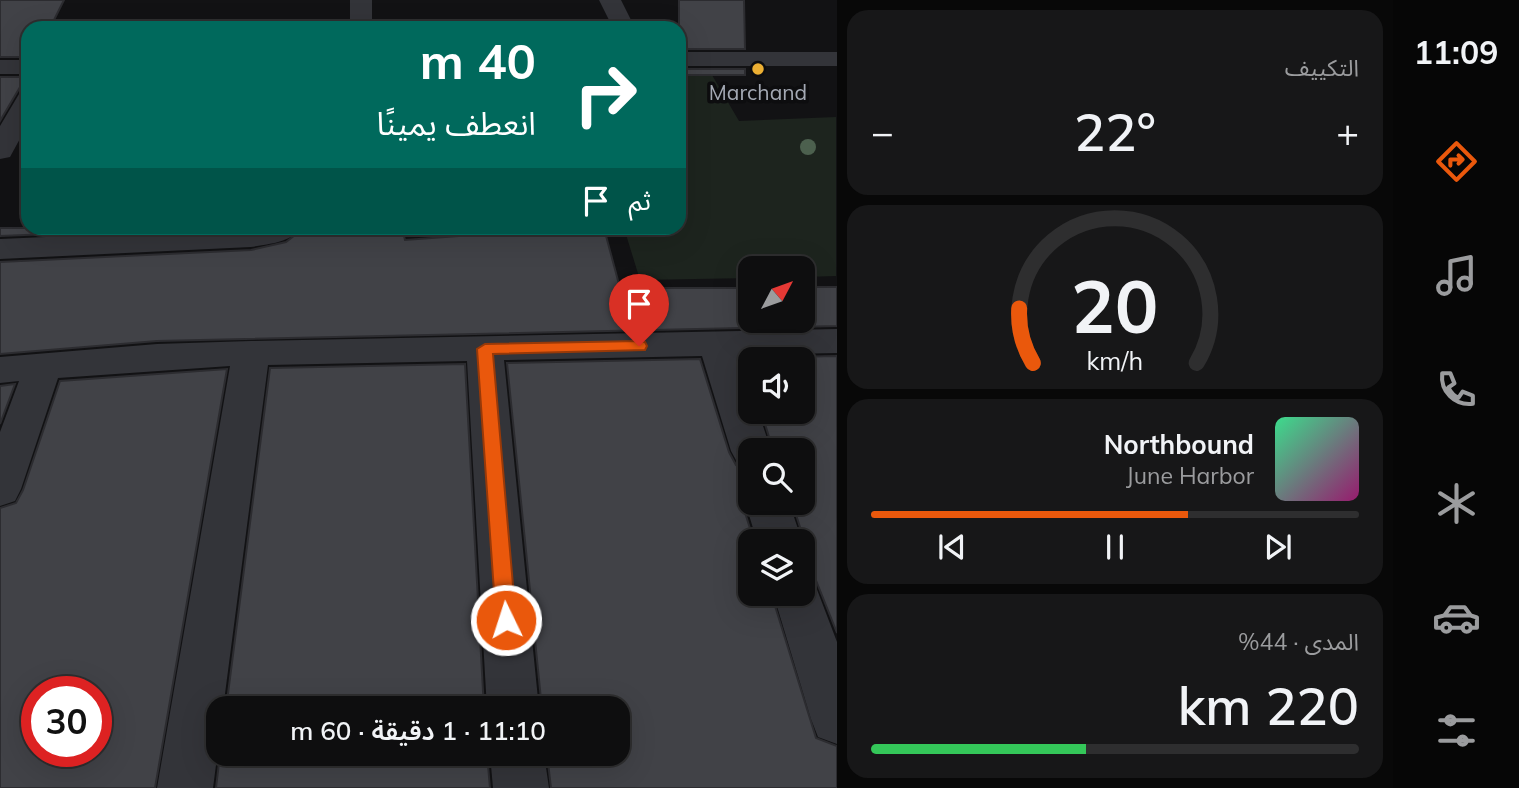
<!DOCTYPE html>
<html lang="ar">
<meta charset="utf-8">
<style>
:root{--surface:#0e0e0f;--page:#171718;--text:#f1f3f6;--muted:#9b9c9e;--line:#2e2e2f;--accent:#ea580c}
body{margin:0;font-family:Mulish,"Noto Sans Arabic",sans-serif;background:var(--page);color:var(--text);direction:rtl;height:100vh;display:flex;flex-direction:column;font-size:26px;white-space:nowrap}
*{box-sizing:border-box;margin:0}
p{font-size:23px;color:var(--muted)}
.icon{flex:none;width:38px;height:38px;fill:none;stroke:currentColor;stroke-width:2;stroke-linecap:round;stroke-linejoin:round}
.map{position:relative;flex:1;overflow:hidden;direction:ltr}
.details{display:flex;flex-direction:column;gap:10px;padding:10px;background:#080808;width:556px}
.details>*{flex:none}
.banner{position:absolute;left:21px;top:21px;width:665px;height:214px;border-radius:21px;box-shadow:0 7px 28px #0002,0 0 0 2px var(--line);direction:rtl;background:#00695c;color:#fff;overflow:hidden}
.needle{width:46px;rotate:49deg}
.buttons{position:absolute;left:738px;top:256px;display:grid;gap:14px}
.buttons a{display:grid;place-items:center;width:77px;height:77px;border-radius:14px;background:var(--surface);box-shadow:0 7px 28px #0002,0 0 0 2px var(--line);font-size:35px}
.speed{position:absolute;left:21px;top:676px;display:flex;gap:14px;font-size:35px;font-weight:700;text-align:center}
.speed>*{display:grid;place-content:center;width:91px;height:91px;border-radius:50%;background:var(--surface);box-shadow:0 7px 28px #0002,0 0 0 2px var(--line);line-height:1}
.speed .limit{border:10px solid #d22;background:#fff;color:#111}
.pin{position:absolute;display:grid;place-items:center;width:60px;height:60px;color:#fff;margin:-72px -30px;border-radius:50% 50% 50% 0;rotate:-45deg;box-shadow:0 0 7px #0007}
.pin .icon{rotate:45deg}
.me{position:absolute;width:77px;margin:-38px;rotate:356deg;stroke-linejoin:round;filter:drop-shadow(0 0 5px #0008)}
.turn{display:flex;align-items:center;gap:24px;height:147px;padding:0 35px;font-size:32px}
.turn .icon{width:91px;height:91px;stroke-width:2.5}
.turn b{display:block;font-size:49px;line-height:60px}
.then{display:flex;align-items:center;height:66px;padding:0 35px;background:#0003;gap:14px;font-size:26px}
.big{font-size:52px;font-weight:600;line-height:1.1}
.details .widget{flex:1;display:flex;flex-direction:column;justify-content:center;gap:10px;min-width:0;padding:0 24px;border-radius:21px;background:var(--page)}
.details .dial{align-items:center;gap:0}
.dial svg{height:182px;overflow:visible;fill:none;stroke:var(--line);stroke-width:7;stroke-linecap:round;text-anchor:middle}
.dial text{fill:var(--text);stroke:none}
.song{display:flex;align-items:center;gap:21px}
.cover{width:84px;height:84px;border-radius:10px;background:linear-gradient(135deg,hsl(150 70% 55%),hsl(320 70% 35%))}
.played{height:7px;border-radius:4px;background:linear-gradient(90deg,var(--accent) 65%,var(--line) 65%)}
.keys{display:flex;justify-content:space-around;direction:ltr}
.heat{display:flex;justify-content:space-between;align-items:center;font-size:38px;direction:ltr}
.charge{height:10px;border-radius:5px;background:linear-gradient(90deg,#34c759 44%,var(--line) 0)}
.trip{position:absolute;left:206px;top:696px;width:424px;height:70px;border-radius:21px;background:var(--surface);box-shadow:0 7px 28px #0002,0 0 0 2px var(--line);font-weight:600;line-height:70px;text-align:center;direction:rtl}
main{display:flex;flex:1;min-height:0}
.dock{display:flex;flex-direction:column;width:126px;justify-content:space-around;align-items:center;background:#060606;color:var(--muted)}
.dock .icon{width:49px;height:49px}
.dock .selected{color:var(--accent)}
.dock b{font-size:32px;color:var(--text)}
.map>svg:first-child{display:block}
.green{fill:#1d241e}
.building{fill:#414247;stroke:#2c2c30;stroke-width:2;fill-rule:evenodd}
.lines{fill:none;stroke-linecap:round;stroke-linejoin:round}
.minor{fill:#333439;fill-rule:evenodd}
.tree{fill:#4c604e}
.route{fill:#ea580c;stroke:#983908;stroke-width:2}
.poi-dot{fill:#ecaf33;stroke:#0d0d0f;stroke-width:2.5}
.labels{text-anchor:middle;stroke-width:7;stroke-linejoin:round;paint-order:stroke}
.far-poi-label{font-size:21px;fill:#a4a9b4;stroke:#0d0d0f}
</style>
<main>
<nav class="dock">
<b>11:09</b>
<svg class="icon selected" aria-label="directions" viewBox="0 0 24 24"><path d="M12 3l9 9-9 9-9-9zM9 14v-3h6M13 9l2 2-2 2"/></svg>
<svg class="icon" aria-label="music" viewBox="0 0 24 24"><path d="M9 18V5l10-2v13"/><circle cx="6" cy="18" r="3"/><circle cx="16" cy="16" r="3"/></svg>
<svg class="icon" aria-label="phone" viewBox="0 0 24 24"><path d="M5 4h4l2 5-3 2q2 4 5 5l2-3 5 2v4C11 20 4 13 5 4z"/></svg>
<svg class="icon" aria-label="climate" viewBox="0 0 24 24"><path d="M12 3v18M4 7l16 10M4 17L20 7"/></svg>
<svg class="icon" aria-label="car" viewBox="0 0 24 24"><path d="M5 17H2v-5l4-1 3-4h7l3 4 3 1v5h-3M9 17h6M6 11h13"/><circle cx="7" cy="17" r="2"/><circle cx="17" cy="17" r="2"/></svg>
<svg class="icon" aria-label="filters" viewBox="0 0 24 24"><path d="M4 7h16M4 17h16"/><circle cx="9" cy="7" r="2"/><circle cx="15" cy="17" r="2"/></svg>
</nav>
<section class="details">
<div class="widget"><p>التكييف</p>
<div class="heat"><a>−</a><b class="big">22°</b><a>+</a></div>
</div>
<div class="widget dial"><svg viewBox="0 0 100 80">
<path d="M14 69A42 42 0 1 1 86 69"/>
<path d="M14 69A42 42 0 0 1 8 45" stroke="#ea580c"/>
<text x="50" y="56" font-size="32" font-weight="700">20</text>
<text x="50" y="72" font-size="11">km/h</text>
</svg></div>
<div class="widget">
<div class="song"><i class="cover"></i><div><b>Northbound</b><p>June Harbor</p></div></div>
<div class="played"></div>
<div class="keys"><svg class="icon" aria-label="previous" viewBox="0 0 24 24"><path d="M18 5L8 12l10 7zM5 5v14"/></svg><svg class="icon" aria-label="pause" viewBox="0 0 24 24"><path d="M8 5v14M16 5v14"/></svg><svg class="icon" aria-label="next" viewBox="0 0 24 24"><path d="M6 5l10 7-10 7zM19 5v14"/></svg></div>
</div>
<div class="widget"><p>المدى · 44%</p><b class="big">220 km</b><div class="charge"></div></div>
</section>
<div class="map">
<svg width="837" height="788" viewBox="0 0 837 788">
<rect width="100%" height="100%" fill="#121214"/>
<polygon class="green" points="712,75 739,121 836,117 836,276 803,277 803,268 751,268 751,278 640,280 624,228 679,228 679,76"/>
<g class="building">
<polygon points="0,0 64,0 50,28 28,28 28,57 0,57"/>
<polygon points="679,0 744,0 745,49 679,49"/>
<rect x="679" y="69" width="66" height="6"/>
<polygon points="0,77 26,77 0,121"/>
<polygon points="0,228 202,228 0,236"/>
<polygon points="304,228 402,228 405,240 500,233 605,232 620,288 751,288 751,320 803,320 803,287 837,287 837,326 157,341 0,354 0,262 251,250 286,242"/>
<polygon points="837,356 837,633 815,578 803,573 804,540 792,502 803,502 803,450 773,450 761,411 803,411 803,359 751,359 751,381 743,358"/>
<polygon points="700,359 729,452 736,465 751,468 751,489 742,503 754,541 751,541 751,593 771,593 816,738 837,746 837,788 551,788 547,754 618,754 618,709 542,709 507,363"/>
<polygon points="465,364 484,709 226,709 270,368"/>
<path d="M227 369 155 788H0V508L16 503 23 490 60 381ZM37 691H96V751H37Z"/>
<polygon points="15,384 0,424 0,386"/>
<polygon points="220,754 487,754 490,788 216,788"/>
</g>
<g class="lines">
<g class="minor">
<rect x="350" y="0" width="22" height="28"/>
<polygon points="599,0 621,0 635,28 613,28"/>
<rect x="679" y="52" width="158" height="14"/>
<rect x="0" y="60" width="28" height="14"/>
<polygon points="28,91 28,124 10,157 0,159 0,126 19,94"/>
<path d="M251 228H301C290 243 268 244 251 247L0 259V239Z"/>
<polygon points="837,329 837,353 739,355 751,390 751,411 758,411 771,450 751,450 751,466 737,462 731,451 702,356 504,360 539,709 487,709 467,361 268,365 223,709 219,709 219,742 213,788 157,788 230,366 58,378 21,489 15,501 0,506 0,432 19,381 0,383 0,357 157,344 251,341"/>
<polygon points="751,492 751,502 789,502 802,541 757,541 745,502"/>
<polygon points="803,575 813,579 837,642 837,744 818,737 811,719 773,593 803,593"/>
<polygon points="490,754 544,754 549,788 493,788"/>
</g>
</g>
<circle class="tree" cx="808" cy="147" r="8"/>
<polygon class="route" points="639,341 645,342 647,346 645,350 493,354 516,620 513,626 506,629 499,626 496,620 477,349 485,344"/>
<circle class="poi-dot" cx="758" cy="69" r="7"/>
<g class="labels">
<g class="far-poi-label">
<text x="758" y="100">Marchand</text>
</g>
</g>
</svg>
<div class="buttons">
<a><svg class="needle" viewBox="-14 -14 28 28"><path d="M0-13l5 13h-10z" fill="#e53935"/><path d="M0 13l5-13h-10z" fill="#9b9c9e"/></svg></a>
<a><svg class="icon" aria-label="sound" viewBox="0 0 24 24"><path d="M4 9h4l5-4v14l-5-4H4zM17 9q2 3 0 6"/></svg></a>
<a><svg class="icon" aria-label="search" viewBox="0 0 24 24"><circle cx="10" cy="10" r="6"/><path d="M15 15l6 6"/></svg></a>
<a><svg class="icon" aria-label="layers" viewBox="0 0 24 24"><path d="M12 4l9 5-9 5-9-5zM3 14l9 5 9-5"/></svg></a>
</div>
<div class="speed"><div class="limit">30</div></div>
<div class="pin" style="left:639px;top:346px;background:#d93025"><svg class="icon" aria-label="arrive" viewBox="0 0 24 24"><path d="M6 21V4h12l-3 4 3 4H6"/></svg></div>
<svg class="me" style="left:506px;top:620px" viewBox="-20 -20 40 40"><circle r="17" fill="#ea580c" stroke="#fff" stroke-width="3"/><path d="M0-11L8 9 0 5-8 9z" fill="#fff"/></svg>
<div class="trip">11:10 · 1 دقيقة · 60 m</div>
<div class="banner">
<div class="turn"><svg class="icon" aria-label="right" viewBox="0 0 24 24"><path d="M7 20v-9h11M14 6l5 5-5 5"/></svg><div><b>40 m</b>انعطف يمينًا</div></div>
<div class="then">ثم<svg class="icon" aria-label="arrive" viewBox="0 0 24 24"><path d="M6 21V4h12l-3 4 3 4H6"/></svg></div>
</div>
</div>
</main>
